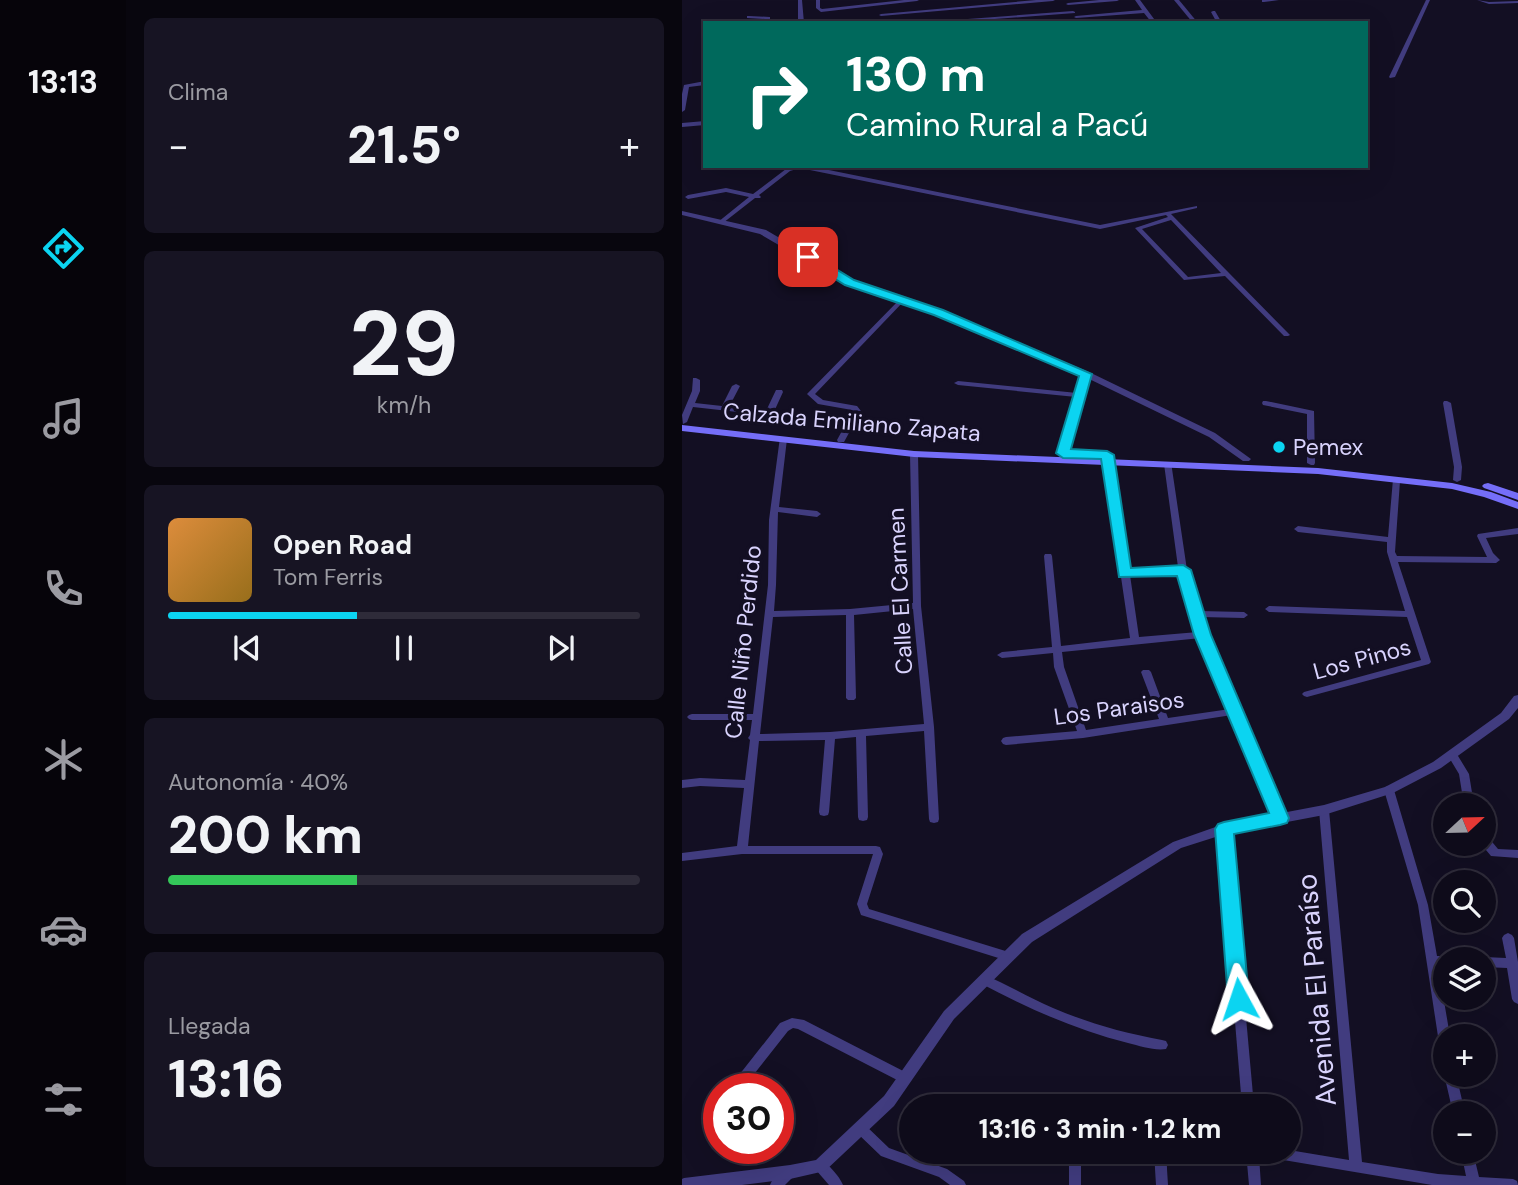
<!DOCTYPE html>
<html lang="es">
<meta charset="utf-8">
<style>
:root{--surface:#0e0b1a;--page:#171423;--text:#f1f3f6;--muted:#9b9ba2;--line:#2e2b39;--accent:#0bd4f1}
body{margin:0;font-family:"DM Sans",sans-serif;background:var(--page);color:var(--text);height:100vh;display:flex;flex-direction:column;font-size:26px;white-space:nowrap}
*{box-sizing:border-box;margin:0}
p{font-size:23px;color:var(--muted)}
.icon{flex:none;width:38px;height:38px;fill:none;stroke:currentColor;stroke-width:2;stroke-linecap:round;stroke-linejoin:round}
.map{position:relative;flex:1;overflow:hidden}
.drawer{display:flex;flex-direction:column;gap:18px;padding:18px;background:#08060e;width:556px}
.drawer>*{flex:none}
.hud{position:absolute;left:21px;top:21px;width:665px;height:147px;border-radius:0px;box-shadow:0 7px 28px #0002,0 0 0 2px var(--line);background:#00695c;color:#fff;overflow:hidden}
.needle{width:46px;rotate:68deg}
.tools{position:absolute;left:751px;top:793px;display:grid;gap:14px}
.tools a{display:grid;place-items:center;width:63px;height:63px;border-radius:50%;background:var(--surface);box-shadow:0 7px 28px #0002,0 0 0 2px var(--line);font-size:35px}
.speed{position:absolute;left:21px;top:1073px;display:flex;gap:14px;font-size:35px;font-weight:700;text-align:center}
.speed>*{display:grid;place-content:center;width:91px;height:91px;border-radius:50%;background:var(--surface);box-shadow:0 7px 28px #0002,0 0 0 2px var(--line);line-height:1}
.speed .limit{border:10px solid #d22;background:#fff;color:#111}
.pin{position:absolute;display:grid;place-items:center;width:60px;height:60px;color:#fff;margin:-30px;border-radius:14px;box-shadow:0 4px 10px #0006}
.me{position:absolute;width:77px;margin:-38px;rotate:355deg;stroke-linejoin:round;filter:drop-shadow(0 0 5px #0008)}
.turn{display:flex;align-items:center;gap:24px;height:147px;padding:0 28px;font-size:32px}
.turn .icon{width:91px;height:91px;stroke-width:2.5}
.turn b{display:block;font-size:49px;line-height:60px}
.big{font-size:52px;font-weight:800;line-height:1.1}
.drawer .widget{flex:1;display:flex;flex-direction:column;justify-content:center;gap:10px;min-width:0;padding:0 24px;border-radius:10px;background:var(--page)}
.drawer .dial{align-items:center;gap:0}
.dial b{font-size:91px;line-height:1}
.song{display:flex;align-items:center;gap:21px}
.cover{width:84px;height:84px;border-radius:10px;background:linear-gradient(135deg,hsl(30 70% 55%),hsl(40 70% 35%))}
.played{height:7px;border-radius:4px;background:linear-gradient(90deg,var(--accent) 40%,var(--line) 40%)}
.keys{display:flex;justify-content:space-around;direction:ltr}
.heat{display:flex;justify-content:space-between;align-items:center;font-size:38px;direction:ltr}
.charge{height:10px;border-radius:5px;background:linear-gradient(90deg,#34c759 40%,var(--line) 0)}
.trip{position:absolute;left:217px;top:1094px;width:402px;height:70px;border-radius:35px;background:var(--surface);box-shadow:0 7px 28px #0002,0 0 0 2px var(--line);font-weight:800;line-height:70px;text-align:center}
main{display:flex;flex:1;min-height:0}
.menu{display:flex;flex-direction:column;width:126px;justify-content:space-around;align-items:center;background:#06040a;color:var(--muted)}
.menu .icon{width:49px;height:49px}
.menu .on{color:var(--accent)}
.menu b{font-size:32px;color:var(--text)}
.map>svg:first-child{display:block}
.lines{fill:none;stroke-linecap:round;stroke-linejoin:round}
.minor{fill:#413c7f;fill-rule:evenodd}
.tertiary{fill:#413c7f;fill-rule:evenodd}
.secondary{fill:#756ef8;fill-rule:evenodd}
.route{fill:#0bd4f1;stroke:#078a9d;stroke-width:2}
.poi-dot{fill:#0bd4f1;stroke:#130f23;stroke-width:2.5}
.labels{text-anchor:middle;stroke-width:7;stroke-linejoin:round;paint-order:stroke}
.street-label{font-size:23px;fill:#d9d3fd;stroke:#130f23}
.poi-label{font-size:23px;fill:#d9d3fd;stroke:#130f23;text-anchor:start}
.near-street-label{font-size:28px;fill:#d9d3fd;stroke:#130f23}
</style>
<main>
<nav class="menu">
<b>13:13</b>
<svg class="icon on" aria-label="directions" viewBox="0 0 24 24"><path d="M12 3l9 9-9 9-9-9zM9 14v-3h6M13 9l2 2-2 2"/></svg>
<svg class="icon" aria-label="music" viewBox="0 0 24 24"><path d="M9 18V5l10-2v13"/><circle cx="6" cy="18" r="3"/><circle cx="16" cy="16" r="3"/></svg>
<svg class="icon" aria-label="phone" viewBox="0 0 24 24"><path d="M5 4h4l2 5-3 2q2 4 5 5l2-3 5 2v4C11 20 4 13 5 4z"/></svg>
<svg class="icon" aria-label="climate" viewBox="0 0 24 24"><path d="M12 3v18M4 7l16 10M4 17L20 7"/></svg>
<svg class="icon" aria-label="car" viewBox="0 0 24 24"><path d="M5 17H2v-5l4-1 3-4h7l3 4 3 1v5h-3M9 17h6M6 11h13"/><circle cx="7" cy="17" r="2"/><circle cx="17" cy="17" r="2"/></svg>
<svg class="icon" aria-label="filters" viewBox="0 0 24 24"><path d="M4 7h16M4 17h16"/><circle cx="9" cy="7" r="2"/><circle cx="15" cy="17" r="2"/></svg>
</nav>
<section class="drawer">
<div class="widget"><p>Clima</p>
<div class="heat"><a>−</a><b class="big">21.5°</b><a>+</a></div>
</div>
<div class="widget dial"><b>29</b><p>km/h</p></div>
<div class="widget">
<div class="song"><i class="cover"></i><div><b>Open Road</b><p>Tom Ferris</p></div></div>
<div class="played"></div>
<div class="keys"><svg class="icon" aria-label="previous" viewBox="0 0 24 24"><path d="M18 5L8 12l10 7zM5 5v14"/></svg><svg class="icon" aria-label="pause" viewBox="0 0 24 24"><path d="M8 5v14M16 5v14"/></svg><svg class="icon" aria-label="next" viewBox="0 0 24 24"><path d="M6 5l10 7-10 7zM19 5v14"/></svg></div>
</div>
<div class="widget"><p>Autonomía · 40%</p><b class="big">200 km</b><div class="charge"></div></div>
<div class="widget"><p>Llegada</p><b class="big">13:16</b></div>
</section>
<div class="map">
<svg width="836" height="1185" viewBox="0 0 836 1185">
<rect width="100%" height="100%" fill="#130f23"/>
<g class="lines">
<g class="minor">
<polygon points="116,0 120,0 122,23 95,23 116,20"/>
<polygon points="134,0 138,0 138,8 140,9 222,0 237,0 235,1 139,12 134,8"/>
<polygon points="354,0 373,0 371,1 199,16 197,15 199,14"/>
<polygon points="417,0 437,0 435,1 386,5 384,4 386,3"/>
<polygon points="453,0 458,0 475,23 470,23 462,13 394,18 392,17 394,16 460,10"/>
<polygon points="492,0 497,0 516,23 511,23"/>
<polygon points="580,0 597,0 582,2 580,2"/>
<polygon points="744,0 748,0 713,77 708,78 707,77"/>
<polygon points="795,0 807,2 836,1 836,3 807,4"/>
<polygon points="391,11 393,12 393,13 259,23 232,23"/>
<polygon points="531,11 533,11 540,23 535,23 529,12"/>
<polygon points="67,16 88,17 88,23 83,23 83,19 65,18 65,16"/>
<polygon points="23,81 23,85 7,87 3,110 0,112 0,94 2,85"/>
<polygon points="23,121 23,125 0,127 0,123"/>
<path d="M112 166H127L418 225 515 206V208L489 214 608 335 606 336H602L543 276 502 280 453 228 486 217 484 215 418 229 118 168 108 171 77 195 79 197 78 198H73L41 223 36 222 67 197 44 192 6 199 3 197 6 195 44 188 71 194 104 169ZM489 220 539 273 506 277 460 229Z"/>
<polygon points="220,298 223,300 222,301 133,394 141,400 175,406 179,411 162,442 156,442 155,440 171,411 170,410 136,404 125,394 218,299"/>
<polygon points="401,372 404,372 408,374 385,453 381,455 377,453 394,397 276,385 272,383 276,381 395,393"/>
<polygon points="11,378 14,378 18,380 18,391 13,403 40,406 50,386 54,384 58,386 47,407 84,411 94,390 100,390 101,392 90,416 11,407 5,422 1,424 0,415 10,391"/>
<polygon points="581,401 584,401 632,411 633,463 632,465 629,465 625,463 625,414 581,405 580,403"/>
<polygon points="762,401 765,401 769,403 780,467 779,480 775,482 771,480 772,467 761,403"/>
<path d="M98 437H101L105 439 97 507 135 511 139 514 135 517 96 512 94 585 92 611 168 609 231 603 228 454 232 452 236 454 239 606 252 727 257 819 256 822 252 823 248 822 247 819 242 731 184 736 186 817 185 820 181 821 177 820 176 817 174 737 153 739 147 812 146 815 142 816 138 815 137 812 143 740 77 741 66 846H194L198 847 201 854 185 904 187 909 330 953 332 956 330 959 326 961 179 915 175 904 191 854H60L0 861V853L55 846 62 788 18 786 0 788V780L18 778 63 780 68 740 66 738 68 735 70 720H10L7 719 5 717 7 715 10 714H71L86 585 87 520ZM231 609 242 724 148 732 78 734 91 617 164 615V698L166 700H172L174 698 172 615Z"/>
<path d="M422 453H428L429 455 447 570 496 567 482 464 486 462H489L505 570 517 611 562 612 566 615 562 618 519 617 557 708 560 711 559 713 603 818 602 821 598 822 594 821 593 818 550 715 401 738 324 745 321 744 319 741 321 738 324 737 395 731 372 667 371 653 320 658 315 655 320 652 370 647 362 556 363 554H369L370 556 379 646 448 638 421 455ZM497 573 509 614 516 632 457 637 448 575ZM519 638 548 709 486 718 469 672 467 670H461L459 672 477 719 404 730 382 667 380 652Z"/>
<polygon points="711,479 714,479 718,481 713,552 715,556 805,557 795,536 796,534 836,528 836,534 804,538 811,553 818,560 814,563 716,562 749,662 747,664 625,697 622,696 620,694 622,692 739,660 725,617 587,612 583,609 587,606 723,611 705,552 705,542 616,532 612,529 616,526 706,537"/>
<polygon points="770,750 773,751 787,774 792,805 782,805 777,774 765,754 767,751"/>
<polygon points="707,786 711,787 712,790 746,905 755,956 763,956 768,959 763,959 763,966 756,966 768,1036 763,1036 763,1048 759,1047 757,1043 736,905 702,790 703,787"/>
<polygon points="642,806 646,807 647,810 680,1162 756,1174 784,1176 779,1152 791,1152 797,1177 831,1179 835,1181 836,1185 750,1185 577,1156 579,1185 567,1185 564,1152 607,1152 607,1150 667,1160 637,810 638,807"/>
<polygon points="542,825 546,826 547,829 572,1106 560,1106 537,829 538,826"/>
<polygon points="802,836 806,837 816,849 836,850 836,858 809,856 799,844 802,844"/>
<polygon points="826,933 830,935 832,938 836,962 836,1004 832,1002 830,999 825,968 802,967 802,959 798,959 802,957 824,958 820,938 822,935"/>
<path d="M302 975C325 984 347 998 371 1008 406 1023 442 1033 480 1040L484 1041 486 1045 484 1049C473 1051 458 1046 446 1043 394 1030 345 1008 298 983L296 980 298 977Z"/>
<polygon points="110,1018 122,1020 227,1074 229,1078 227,1082 223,1083 219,1082 116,1029 111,1028 106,1031 61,1088 48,1088 50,1084 98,1023"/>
<polygon points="763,1072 763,1074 774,1074 783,1113 771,1113 762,1074"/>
<path d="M37 1107C37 1116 39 1126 28 1130L24 1128 22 1124C25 1117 30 1109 37 1107Z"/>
<polygon points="178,1122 182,1124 207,1148 265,1169 282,1181 284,1185 268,1185 257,1177 199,1156 174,1132 172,1128 174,1124"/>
<rect x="387" y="1152" width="12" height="33"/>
<polygon points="472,1152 484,1152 486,1185 474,1185"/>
<path d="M138 1160C147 1164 157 1176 161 1185H147L134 1170 132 1166 134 1162Z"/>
<path d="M108 1166 112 1168 114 1172 112 1176 103 1185H88C91 1177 100 1169 108 1166Z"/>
</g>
<g class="tertiary">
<polygon points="0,211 84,230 171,281 260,311 407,372 533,433 569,459 567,461 561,461 527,437 401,376 254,315 165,285 78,234 0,215"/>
<polygon points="836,695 836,708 827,719 759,768 711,793 642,815 543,834 499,848 350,942 272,1019 212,1106 143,1171 108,1179 60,1185 0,1185 0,1179 2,1178 108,1165 134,1160 202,1096 262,1011 340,934 491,842 542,824 642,805 703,787 751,762 819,713 832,696"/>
</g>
<g class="secondary">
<polygon points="0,425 232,451 636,468 770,483 809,492 836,502 836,509 802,497 770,489 636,474 232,457 0,431"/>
<polygon points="806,483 836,493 836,500 802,488 800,486 802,484"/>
</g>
</g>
<polygon class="route" points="122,255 131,255 172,280 261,310 410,374 389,449 425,451 432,455 449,568 501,565 509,570 529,635 607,818 605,823 598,825 552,834 567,999 564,1005 557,1008 550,1005 546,999 533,829 536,824 542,822 587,813 512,635 495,576 437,577 419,459 381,458 374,453 397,376 252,315 163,285 122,260"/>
<circle class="poi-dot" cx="597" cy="447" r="7"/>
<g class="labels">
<g class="street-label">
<text transform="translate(170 422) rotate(5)" y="8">Calzada Emiliano Zapata</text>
<text transform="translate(218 591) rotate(-93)" y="8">Calle El Carmen</text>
<text transform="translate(61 642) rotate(-84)" y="8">Calle Niño Perdido</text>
<text transform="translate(680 659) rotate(-15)" y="8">Los Pinos</text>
<text transform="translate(437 708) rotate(-8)" y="8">Los Paraisos</text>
</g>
<g class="poi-label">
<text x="611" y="455">Pemex</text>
</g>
<g class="near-street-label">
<text transform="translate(634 990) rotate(-95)" y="10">Avenida El Paraíso</text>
</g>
</g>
</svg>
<div class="tools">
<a><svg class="needle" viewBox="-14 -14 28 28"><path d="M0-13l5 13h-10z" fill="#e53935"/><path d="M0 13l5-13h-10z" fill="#9b9ba2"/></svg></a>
<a><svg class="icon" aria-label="search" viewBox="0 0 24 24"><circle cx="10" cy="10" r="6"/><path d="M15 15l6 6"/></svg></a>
<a><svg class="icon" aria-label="layers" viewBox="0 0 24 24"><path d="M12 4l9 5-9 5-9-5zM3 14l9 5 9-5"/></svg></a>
<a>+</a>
<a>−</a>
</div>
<div class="speed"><div class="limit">30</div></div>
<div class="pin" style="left:126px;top:257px;background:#d93025"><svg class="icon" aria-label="arrive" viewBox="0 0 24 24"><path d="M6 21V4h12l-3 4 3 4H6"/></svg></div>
<svg class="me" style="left:557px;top:999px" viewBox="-20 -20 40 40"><path d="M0-17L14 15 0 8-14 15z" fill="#0bd4f1" stroke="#fff" stroke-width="4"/></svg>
<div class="trip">13:16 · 3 min · 1.2 km</div>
<div class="hud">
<div class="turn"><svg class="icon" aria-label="right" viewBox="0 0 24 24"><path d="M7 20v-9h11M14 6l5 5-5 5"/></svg><div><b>130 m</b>Camino Rural a Pacú</div></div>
</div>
</div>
</main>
